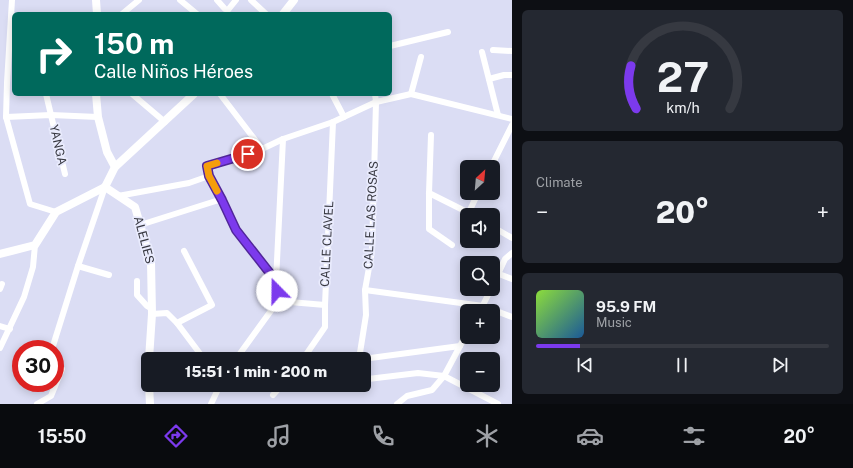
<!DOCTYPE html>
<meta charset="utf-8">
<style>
:root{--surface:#171b24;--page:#242831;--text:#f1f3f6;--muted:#9ea1a6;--line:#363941;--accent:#7c3aed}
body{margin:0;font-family:"Public Sans",sans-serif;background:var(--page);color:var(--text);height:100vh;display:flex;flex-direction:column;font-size:15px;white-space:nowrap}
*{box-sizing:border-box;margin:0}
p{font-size:13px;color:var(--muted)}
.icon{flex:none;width:22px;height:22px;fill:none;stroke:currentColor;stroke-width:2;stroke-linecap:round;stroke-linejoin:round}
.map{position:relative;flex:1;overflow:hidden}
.panel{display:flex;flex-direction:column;gap:10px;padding:10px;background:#0d0f14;width:341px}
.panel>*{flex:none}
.top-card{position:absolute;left:12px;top:12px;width:380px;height:84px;border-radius:6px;box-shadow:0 2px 10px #0003;background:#00695c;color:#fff;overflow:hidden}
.needle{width:26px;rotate:26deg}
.fabs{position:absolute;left:460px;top:160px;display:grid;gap:8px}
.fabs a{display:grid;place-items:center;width:40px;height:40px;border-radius:6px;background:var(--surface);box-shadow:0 2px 10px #0003;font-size:20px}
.speed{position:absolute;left:12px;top:340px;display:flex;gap:8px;font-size:20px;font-weight:700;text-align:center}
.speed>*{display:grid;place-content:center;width:52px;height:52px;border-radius:50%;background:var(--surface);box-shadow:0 2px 10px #0003;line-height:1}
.speed .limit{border:6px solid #d22;background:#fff;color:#111}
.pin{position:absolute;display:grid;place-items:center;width:34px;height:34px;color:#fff;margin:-17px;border:2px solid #fff;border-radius:50%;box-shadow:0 1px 4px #0007}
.me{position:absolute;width:44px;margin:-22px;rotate:338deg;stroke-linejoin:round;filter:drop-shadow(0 0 3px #0008)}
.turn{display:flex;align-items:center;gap:14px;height:84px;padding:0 16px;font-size:18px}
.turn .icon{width:52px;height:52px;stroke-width:2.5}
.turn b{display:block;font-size:28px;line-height:34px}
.big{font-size:30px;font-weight:800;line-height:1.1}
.panel .widget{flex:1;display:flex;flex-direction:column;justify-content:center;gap:6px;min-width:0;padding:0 14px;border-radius:6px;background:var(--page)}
.panel .dial{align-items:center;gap:0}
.dial svg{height:104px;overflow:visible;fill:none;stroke:var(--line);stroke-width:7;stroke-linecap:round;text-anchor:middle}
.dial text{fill:var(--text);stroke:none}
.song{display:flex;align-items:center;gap:12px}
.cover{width:48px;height:48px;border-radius:6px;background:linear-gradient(135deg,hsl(90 70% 55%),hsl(210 70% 35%))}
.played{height:4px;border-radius:2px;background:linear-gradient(90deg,var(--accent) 15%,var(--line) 15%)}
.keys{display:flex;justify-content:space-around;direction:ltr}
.heat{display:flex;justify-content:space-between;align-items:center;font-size:22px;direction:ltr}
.trip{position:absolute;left:141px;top:352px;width:230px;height:40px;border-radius:6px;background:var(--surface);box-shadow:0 2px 10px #0003;font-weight:800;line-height:40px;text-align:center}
.menu{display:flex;height:64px;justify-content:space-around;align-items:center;background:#090b0e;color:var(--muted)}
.menu .icon{width:28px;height:28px}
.menu .current{color:var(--accent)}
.menu b{font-size:18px;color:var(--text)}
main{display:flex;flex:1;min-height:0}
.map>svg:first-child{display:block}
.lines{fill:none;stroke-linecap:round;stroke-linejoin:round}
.minor{stroke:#fff;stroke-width:6}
.tertiary{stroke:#fff;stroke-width:8}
.route-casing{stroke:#51269a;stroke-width:10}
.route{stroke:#7c3aed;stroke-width:7}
.slow{stroke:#f59e0b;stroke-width:7}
.labels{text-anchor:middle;stroke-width:3.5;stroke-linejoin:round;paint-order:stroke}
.street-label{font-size:12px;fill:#383942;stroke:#e9ebfd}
</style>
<main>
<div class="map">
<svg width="512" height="404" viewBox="0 0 512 404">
<rect width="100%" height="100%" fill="#dbddf4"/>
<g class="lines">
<g class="minor">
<polyline points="12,0 7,83 6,117 30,204 56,212"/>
<polyline points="180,0 197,14"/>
<polyline points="217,0 225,9 228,10 236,0"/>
<polyline points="251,0 266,14"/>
<polyline points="122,14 139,0"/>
<polyline points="390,46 448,32"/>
<polyline points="493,50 512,51"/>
<polyline points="482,52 498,115"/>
<polyline points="489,79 504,75 512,75"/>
<polyline points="46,94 65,174"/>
<polyline points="132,94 165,122"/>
<polyline points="220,94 262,149"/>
<polyline points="332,94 344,117"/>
<polyline points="411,94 421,57"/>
<polyline points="6,117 51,115 98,117"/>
<polyline points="431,135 429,193 429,229 452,245"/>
<polyline points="491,167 512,125"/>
<polyline points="429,193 473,215"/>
<polyline points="118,196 189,183 209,176"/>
<polyline points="469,212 478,193"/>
<polyline points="140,225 222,199"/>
<polyline points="493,227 512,238"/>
<polyline points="78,266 109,275"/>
<polyline points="499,274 512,279"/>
<polyline points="137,281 137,295 147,306 152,309"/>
<polyline points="276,281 236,230 222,199 209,176 207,166 262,149 283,139 333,122 376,102 411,94 512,119"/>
<polyline points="493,285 505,259 512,253"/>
<polyline points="0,289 2,284"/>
<polyline points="365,290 483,306 512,317"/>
<polyline points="278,301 325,305"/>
<polyline points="480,311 491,289"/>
<polyline points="152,314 167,313 177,323 204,359"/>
<polyline points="177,323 212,305 184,251"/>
<polyline points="0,326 10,329"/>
<polyline points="0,348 24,297 33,267 35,245"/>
<polyline points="52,349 78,266 105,187"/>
<polyline points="236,359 278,301 276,281 283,139"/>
<polyline points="303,359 325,327 325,305 333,122"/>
<polyline points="359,359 366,315 365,290 372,251 376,102 375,94"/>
<polyline points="363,359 460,346"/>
<polyline points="368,379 418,373 444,376 498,404"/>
<polyline points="273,395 282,385"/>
<polyline points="37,404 51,396 62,369"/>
<polyline points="211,404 220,385"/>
<polyline points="397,404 407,396 432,390 444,376 467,333"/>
</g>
<g class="tertiary">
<polyline points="96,0 97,14"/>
<polyline points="283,14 294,0"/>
<polyline points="96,94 98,117 107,152 115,167"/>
<polyline points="105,187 135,207 151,262 152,314 149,359"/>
<polyline points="105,187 115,167 194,94"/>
<polyline points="0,254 35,245 56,212 105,187"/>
<polyline points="149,385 150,404"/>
</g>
</g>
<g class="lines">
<defs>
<polyline id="route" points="248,154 207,166 209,176 222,200 236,230 276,281 277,291"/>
</defs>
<use href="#route" class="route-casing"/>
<use href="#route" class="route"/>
<polyline class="slow" points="217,163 207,166 209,176 217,191"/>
</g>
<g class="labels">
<g class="street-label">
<text transform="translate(58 145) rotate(77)" y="4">YANGA</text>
<text transform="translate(371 215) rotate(-87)" y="4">CALLE LAS ROSAS</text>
<text transform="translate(144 240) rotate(75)" y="4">ALELIES</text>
<text transform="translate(327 244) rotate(-87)" y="4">CALLE CLAVEL</text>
</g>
</g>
</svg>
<div class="fabs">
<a><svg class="needle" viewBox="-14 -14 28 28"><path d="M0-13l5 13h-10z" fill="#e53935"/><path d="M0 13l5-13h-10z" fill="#9ea1a6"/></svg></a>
<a><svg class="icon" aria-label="sound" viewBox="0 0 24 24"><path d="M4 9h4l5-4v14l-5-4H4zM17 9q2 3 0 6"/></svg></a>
<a><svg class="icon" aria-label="search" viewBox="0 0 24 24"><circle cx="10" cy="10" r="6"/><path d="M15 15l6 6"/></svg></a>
<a>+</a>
<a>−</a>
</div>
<div class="speed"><div class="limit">30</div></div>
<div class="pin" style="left:248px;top:154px;background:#d93025"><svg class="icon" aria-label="arrive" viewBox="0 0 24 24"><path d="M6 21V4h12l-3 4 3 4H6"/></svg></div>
<svg class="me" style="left:277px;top:291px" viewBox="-20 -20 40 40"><circle r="19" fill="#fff"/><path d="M0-13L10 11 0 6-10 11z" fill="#7c3aed"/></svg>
<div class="trip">15:51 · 1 min · 200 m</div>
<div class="top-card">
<div class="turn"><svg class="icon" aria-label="right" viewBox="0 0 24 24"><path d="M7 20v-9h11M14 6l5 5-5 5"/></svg><div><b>150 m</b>Calle Niños Héroes</div></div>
</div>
</div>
<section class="panel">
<div class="widget dial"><svg viewBox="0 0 100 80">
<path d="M14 69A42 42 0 1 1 86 69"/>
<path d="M14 69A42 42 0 0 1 10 36" stroke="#7c3aed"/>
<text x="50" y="56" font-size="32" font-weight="700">27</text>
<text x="50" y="72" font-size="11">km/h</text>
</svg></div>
<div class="widget"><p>Climate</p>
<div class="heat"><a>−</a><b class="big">20°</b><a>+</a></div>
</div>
<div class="widget">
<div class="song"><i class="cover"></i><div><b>95.9 FM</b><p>Music</p></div></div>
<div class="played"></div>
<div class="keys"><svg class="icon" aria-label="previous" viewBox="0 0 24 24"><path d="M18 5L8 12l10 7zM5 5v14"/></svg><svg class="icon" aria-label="pause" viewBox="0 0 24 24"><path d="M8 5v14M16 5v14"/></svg><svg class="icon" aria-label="next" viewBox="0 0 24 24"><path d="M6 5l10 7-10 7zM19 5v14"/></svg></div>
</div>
</section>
</main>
<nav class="menu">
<b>15:50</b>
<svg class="icon current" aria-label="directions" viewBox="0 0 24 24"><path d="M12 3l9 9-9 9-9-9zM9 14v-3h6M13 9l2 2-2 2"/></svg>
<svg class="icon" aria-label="music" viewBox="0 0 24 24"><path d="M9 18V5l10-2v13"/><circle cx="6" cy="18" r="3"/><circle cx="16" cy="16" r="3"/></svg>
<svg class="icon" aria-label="phone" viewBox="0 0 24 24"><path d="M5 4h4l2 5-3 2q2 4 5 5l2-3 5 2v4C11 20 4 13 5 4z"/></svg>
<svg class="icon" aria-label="climate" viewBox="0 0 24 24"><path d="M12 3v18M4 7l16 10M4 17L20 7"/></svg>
<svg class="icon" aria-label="car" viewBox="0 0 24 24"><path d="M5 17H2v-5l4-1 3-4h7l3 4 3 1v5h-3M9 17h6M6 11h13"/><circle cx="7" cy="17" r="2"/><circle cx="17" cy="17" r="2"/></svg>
<svg class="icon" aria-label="filters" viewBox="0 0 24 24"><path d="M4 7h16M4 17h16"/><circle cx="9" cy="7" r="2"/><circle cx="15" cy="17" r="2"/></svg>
<b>20°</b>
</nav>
